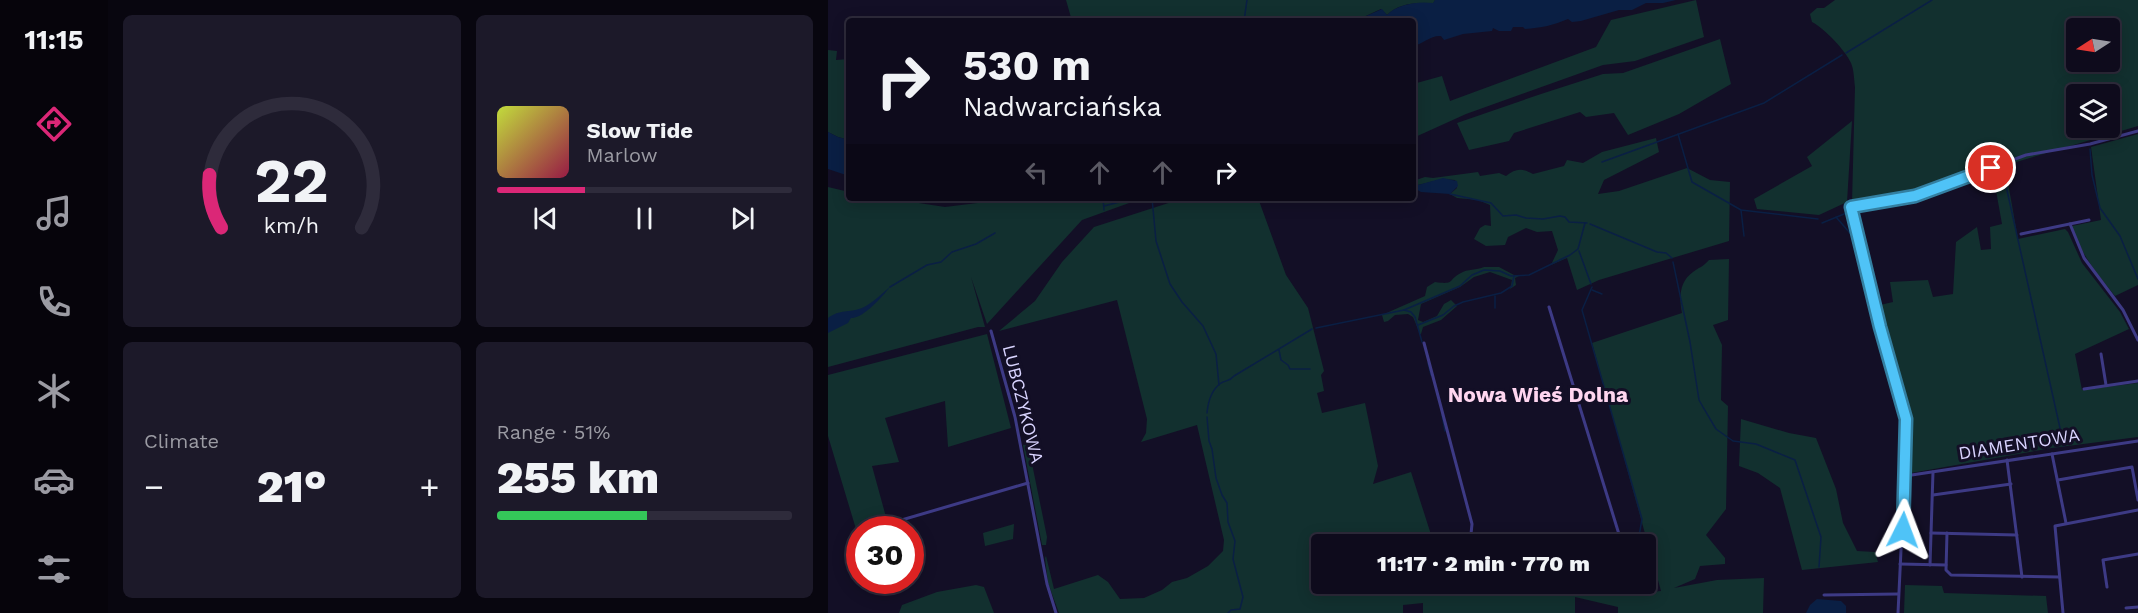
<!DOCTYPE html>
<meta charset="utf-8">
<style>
:root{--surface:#0e0b1c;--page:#1c1929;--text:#f1f3f6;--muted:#9b9ba3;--line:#2e2b3b;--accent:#db2777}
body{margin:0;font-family:"Work Sans",sans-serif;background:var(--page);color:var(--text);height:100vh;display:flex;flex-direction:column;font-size:22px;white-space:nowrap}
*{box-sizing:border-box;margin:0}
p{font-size:20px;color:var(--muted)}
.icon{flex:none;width:33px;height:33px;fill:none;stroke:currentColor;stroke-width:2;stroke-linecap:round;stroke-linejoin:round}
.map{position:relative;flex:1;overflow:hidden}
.side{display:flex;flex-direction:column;gap:15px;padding:15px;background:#08060f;width:720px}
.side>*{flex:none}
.guide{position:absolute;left:18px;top:18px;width:570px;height:183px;border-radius:6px;box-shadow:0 3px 15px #0003,0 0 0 2px var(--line);background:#0e0b1c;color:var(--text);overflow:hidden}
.needle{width:39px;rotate:258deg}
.controls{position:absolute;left:1238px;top:18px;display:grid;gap:12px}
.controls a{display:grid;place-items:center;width:54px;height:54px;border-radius:6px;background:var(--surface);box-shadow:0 3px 15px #0003,0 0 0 2px var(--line);font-size:30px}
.speed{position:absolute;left:18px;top:516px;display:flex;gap:12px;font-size:30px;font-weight:700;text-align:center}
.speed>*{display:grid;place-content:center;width:78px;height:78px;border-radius:50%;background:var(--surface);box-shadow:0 3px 15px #0003,0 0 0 2px var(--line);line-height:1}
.speed .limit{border:9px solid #d22;background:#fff;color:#111}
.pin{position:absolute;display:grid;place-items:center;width:51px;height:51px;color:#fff;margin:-26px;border:3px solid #fff;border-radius:50%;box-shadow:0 2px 6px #0007}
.me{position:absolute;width:66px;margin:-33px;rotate:3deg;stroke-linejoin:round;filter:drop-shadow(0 0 4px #0008)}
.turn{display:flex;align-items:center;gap:21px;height:126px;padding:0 18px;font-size:27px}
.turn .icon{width:78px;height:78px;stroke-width:2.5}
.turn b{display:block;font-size:42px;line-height:51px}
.lanes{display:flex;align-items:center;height:57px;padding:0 18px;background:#0003;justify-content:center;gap:30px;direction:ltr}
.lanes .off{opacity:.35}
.big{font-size:45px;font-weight:800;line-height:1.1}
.side .tile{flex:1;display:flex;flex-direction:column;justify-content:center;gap:9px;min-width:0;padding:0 21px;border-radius:9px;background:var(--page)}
.side .dial{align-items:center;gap:0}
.dial svg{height:156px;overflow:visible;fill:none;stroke:var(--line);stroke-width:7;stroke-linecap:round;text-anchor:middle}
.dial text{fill:var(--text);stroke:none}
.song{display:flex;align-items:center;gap:18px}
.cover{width:72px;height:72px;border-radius:9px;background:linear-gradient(135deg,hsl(70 70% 55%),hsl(340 70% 35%))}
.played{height:6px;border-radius:3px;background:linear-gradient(90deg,var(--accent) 30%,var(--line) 30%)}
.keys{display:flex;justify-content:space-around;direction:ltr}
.heat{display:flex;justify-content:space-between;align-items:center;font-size:33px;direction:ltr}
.charge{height:9px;border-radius:4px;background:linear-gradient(90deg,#34c759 51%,var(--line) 0)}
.side .tiles{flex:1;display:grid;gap:15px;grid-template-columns:repeat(2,1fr)}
.trip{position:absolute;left:483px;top:534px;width:345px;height:60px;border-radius:6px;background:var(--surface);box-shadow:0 3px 15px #0003,0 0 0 2px var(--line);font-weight:800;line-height:60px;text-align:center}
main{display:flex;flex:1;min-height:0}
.dock{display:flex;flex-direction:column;width:108px;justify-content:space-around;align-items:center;background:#06040b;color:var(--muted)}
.dock .icon{width:42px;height:42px}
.dock .on{color:var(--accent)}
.dock b{font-size:27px;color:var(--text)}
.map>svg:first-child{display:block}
.green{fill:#12302f;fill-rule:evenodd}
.water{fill:#0a1f44}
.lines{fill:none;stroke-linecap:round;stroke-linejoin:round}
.stream{stroke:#0a1f44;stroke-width:1.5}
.street{stroke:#3d3a85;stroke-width:3}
.route-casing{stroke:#337fa1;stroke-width:15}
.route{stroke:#4fc3f7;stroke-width:10}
.labels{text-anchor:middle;stroke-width:6;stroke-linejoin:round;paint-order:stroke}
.street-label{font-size:18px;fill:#d9d4ff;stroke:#130f26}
.quarter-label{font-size:21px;font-weight:bold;fill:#ffd6f0;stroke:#130f26}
</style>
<main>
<nav class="dock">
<b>11:15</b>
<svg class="icon on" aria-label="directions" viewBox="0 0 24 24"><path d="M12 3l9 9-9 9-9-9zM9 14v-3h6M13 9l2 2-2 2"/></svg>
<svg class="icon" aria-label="music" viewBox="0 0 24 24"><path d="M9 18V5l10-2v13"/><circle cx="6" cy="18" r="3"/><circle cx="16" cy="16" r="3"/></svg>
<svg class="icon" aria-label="phone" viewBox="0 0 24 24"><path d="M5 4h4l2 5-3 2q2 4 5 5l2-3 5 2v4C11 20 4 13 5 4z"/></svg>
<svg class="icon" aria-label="climate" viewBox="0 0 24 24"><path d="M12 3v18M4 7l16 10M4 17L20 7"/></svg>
<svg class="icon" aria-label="car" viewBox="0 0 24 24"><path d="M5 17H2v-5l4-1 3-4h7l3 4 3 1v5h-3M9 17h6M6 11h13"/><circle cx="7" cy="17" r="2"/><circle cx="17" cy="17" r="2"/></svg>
<svg class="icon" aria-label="filters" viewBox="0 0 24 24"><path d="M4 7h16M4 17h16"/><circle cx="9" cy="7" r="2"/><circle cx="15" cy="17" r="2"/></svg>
</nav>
<section class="side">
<div class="tiles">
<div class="tile dial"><svg viewBox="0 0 100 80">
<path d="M14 69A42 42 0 1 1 86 69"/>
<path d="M14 69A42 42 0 0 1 8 42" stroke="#db2777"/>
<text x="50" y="56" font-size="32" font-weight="700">22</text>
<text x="50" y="72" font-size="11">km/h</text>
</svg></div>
<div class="tile">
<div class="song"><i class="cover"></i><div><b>Slow Tide</b><p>Marlow</p></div></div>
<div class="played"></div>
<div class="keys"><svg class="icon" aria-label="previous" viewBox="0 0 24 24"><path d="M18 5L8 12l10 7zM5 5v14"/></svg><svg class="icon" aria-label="pause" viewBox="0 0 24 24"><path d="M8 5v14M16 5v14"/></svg><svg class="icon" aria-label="next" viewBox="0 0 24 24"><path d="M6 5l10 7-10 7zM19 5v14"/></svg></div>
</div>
<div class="tile"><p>Climate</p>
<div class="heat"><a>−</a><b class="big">21°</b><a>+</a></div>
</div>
<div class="tile"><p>Range · 51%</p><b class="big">255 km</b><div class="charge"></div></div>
</div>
</section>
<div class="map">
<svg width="1310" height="613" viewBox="0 0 1310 613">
<rect width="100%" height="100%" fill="#130f26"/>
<g class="green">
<path d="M238 0H607L605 4C590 1 569 4 559 15L553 9 527 21H244Z"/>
<polygon points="868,0 876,37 807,61 775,65 638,114 585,138 585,84 614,76 622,101 768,47 783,20"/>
<path d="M1007 0H1310V126L1100 188 1026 204 1024 203 1027 87C1026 79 1026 70 1023 63 1018 51 996 28 984 22L982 14 989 8H996ZM1248 28H1281V62H1248ZM1248 94H1281V128H1248Z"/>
<polygon points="892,39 903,84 851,114 800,135 786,113 758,117 752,112 686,133 681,141 641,150 629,123 713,94 775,74 795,73"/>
<polygon points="0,50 9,51 8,60 21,59 21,140 10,137 0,132"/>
<polygon points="1024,121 1019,202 991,215 929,209 926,199 984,166 979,157"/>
<path d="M1310 134V285L1287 296C1268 272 1253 255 1244 226L1273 220 1263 147Z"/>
<path d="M828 138 831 152 776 180 770 194 791 191 859 168 882 180 902 182 901 241 771 280 749 290 739 258 723 265 730 250 724 231 709 232 698 228 680 237 677 245 658 246 646 239 652 228 657 225 663 226 662 205 650 200 629 198 622 194 629 188 627 180 615 179 590 185 588 189 585 187V181L597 177 605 178 650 172 652 176 671 173 678 176C688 168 694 168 705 174L736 166 739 160 755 163 774 152Z"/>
<polygon points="1180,183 1190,239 1237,229 1240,232 1254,263 1292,312 1301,329 1247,354 1254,390 1310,383 1310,437 1224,448 1083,473 1083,429 1071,370 1052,305 1065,302 1062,282 1100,280 1105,297 1125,294 1128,242 1149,227 1153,250 1163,249 1162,227 1174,224 1167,185"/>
<polygon points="0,187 21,192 21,198 58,198 117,207 191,198 315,198 254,220 159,324 143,277 157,327 150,327 0,367"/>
<path d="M356 198H430L458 275 480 308 496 371 493 375 496 391 489 393 494 413 537 403 550 466 545 484 583 472 606 544H494V584H762L796 595 833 591 764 343 854 313C851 298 851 282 865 272 871 267 874 268 881 260L901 259 900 320 885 325 894 345 893 400 900 406 898 509 878 535 897 558V564L872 566 867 579 846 588 889 580 936 578 935 613H790V607L747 597V613H595V603L575 605V613H231L220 583 217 558 218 556 226 589 270 575 280 582 292 599 316 598 334 590 344 582 359 578 380 566 395 551 396 540 369 425 313 442 318 433 319 419 289 300 171 331 207 301 234 262 266 227Z"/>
<path d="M656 267H671L686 275H693L687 278 688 285 682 289 684 280 662 272 646 277 632 287 593 304 590 320 595 322 609 316 616 304 623 300 629 306 613 320 595 327 593 334H592L585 317 580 314 567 315 560 321 556 322 554 315 597 296 599 287 607 282C628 285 619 280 633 273 639 269 649 270 656 267Z"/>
<polygon points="159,334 183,428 120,447 117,401 57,418 71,462 44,466 58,517 28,529 0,436 0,375"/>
<polygon points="913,419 961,433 988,438 1008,489 1015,523 1029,551 1047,552 1050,562 974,570 952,488 930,473 911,466"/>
<polygon points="200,444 219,537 218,545 214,545 195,445"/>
<polygon points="186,524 185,539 157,546 155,533"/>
<polygon points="148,585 156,587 166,613 71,613 74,605 109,592"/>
<polygon points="1077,585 1114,586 1116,593 1218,596 1220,613 1076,613"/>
</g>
<g class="water">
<path d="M607 0H848L835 3H818L804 10H791L753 21 744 22 740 19C726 25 713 28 697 29L695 27H685L683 31H671L665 28 664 31 635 34 616 40 613 36C603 35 595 44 585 46V21H527L554 9 559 15C569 4 590 1 605 3Z"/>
<polygon points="0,132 10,137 21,140 21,176 0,169"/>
<polygon points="615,178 629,181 630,186 622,194 593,192 588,189 590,185"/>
<path d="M62 287C55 296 35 319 23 318L20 323 0 333V318C12 309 21 313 34 308 45 303 53 294 62 287Z"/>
<polygon points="989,599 1013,601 1018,606 1018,613 978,613 982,605"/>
</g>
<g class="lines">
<g class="stream">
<polyline points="416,21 419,0"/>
<polyline points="1018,53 1104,0"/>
<polyline points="850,134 864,182 913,210 990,219"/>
<polyline points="1262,149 1264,175 1272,208 1292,236 1310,279"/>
<polyline points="774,162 936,103 1014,55"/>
<polyline points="1174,168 1236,446"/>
<polyline points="622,194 663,203 675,216 688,215 698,218 715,219 732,216 737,217 741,222 759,223"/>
<polyline points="275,198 276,210"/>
<polyline points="324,198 328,241 342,284 354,302 375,326 388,354 391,385"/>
<polyline points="1091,198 1181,166"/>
<polyline points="276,206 307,198"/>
<polyline points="913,210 916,236"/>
<polyline points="1008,217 1028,240 1033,259"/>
<polyline points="994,223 1021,212"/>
<polyline points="762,224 829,252 838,253 844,258"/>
<polyline points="751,251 763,284"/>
<polyline points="845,262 862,342 871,400 875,407 888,429 905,441 928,444 967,460 993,537 991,567"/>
<polyline points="62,287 99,265 113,262 124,252 148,244 167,233"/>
<polyline points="764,287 754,310 814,519 810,542 804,544"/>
<polyline points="764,290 774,294"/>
<polyline points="667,308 667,296"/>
<polyline points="576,310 583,312 587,317 594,342"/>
<polyline points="590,325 615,315 626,306 635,302 673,293 684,286 686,276"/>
<polyline points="488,328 576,310 632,286 644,275 656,270 672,271 683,276 701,275 742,255 750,249 757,223"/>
<polyline points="451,350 453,360 460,365 462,369 482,369"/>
<polyline points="600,363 603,375"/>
<path d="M379 413C380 402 383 390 393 383 399 380 402 381 406 376L484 329"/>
<polyline points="614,415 617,431"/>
<polyline points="379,417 381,441 384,449 388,478 394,495 399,503 400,522 407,541 405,559 415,597 412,609 403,610 400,613"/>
</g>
<g class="street">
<polyline points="1242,224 1256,258 1295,310 1310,340"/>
<polyline points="1193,234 1261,220"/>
<polyline points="721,307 794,544"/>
<polyline points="163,331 187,417 219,584 228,613"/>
<polyline points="596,343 644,524 642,544"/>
<polyline points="1273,354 1278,385"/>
<polyline points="1256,389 1310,381"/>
<polyline points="1224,454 1238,523"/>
<polyline points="1179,460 1194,577"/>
<polyline points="1077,476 1310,441"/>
<polyline points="1230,480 1304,467 1310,500"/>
<polyline points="1105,495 1183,484"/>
<polyline points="53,526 200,483"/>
<polyline points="1103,533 1189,535"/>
<polyline points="1119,533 1118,570 1123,575 1231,577"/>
<polyline points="1072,564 1118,565"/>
<polyline points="1102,565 1105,472"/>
<polyline points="771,584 800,592 800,584"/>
<polyline points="1279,587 1275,560 1310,554"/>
<polyline points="996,595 1070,594"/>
<polyline points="1298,608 1310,607"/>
<polyline points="1070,613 1079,424 1051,327 1023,207 1087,196 1198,155 1262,144 1310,131"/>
<polyline points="1235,613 1227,526 1310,510"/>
</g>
</g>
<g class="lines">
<defs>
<polyline id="route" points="1075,530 1078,419 1052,327 1023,207 1087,196 1163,168"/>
</defs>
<use href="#route" class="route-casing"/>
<use href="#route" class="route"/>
</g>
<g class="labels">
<g class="street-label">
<text transform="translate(195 404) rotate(76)" y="6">LUBCZYKOWA</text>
<text transform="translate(1191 444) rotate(-9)" y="6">DIAMENTOWA</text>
</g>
<g class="quarter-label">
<text x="710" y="402">Nowa Wieś Dolna</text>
</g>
</g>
</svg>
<div class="controls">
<a><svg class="needle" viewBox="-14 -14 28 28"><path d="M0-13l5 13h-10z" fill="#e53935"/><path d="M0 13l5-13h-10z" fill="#9b9ba3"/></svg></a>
<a><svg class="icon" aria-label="layers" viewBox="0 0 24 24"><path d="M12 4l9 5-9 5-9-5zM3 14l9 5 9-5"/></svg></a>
</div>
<div class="speed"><div class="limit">30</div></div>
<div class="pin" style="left:1163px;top:168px;background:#d93025"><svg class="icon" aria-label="arrive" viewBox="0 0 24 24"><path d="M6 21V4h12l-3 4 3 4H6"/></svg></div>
<svg class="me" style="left:1075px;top:530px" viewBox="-20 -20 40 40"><path d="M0-17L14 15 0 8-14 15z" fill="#4fc3f7" stroke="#fff" stroke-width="4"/></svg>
<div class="trip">11:17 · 2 min · 770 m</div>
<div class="guide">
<div class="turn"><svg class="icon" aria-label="right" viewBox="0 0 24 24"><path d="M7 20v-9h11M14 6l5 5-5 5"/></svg><div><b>530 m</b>Nadwarciańska</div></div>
<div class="lanes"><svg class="icon off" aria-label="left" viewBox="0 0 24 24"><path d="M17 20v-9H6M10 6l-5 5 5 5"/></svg><svg class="icon off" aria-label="ahead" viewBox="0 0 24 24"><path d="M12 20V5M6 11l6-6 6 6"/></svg><svg class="icon off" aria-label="ahead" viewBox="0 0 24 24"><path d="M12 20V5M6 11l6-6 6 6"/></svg><svg class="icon" aria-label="right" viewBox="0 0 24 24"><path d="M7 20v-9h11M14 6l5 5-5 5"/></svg></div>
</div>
</div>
</main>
